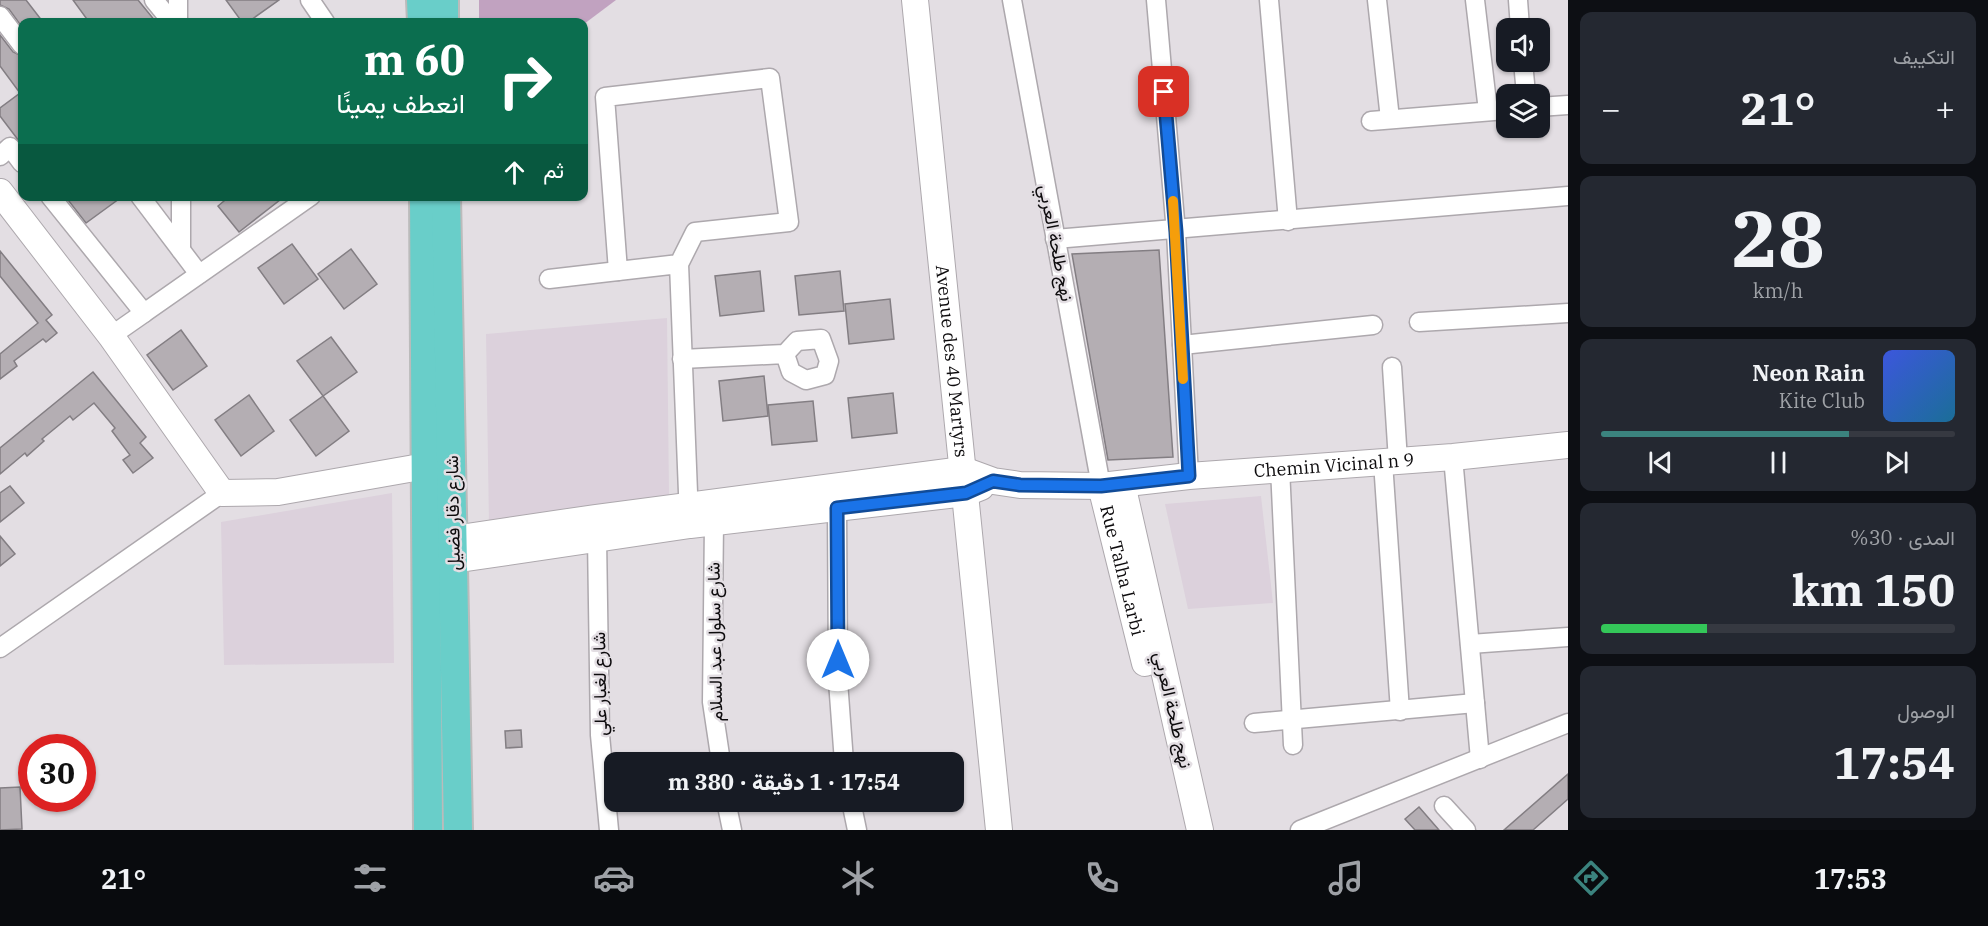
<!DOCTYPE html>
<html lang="ar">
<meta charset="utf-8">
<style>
:root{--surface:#171b24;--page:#242831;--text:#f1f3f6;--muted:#9ea1a6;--line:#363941;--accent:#3b837e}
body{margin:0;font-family:"IBM Plex Serif",Vazirmatn,serif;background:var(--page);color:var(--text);direction:rtl;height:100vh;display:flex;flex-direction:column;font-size:22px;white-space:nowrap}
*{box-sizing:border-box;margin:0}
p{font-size:20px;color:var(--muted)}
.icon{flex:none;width:33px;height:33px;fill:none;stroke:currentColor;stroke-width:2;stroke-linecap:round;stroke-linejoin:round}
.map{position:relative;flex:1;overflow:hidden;direction:ltr}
.drawer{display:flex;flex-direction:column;gap:12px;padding:12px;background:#0d0f14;width:420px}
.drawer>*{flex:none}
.banner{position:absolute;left:18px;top:18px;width:570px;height:183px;border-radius:12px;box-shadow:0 2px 4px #0004;direction:rtl;background:#0b6e4f;color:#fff;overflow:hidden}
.buttons{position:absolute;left:1496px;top:18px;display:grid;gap:12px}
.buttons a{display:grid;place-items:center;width:54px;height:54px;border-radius:12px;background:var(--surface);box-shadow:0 2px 4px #0004;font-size:30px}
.speed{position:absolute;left:18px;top:734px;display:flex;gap:12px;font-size:30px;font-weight:700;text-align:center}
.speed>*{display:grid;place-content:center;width:78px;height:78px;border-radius:50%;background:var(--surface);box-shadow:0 2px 4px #0004;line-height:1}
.speed .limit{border:9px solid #d22;background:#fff;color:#111}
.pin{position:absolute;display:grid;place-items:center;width:51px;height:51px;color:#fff;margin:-26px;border-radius:12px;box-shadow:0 3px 9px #0006}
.me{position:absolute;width:66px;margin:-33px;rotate:0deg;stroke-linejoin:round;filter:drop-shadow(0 0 4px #0008)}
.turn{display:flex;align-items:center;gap:21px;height:126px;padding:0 24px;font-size:27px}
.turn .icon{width:78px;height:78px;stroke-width:2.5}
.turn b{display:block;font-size:42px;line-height:51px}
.then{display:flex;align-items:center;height:57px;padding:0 24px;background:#0003;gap:12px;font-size:22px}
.big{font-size:45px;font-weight:800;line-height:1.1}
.drawer .widget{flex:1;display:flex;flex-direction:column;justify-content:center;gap:9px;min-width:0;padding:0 21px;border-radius:12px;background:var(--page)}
.drawer .dial{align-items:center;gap:0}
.dial b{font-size:78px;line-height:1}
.song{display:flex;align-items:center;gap:18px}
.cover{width:72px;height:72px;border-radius:9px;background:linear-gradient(135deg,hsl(230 70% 55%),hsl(200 70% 35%))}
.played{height:6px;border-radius:3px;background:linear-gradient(90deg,var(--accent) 70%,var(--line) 70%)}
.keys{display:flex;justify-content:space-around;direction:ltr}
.heat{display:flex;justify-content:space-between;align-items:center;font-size:33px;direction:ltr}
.charge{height:9px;border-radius:4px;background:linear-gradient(90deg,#34c759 30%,var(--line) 0)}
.trip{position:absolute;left:604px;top:752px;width:360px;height:60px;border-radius:12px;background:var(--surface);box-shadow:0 2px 4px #0004;font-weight:800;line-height:60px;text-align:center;direction:rtl}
.dock{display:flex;height:96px;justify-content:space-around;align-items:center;background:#090b0e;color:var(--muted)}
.dock .icon{width:42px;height:42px}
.dock .current{color:var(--accent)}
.dock b{font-size:27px;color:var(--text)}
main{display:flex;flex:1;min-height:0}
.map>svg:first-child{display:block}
.built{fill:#dcd1dc}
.green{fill:#c1a2c0}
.building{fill:#b4aeb3;stroke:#837e83;stroke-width:1.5}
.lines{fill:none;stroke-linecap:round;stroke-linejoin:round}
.street-casing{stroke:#ada8ad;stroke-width:21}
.secondary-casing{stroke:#ada8ad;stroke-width:28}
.primary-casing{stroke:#bbb;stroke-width:32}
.street{stroke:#fff;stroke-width:18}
.secondary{stroke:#fff;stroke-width:26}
.primary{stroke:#69cec9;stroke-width:28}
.route-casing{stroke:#114b97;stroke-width:15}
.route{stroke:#1a73e8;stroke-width:10}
.slow{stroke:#f59e0b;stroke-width:10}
.labels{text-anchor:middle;stroke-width:5;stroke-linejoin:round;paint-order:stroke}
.street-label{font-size:18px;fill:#0d0b0d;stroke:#e3dee3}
</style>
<main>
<section class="drawer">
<div class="widget"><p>التكييف</p>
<div class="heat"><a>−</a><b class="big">21°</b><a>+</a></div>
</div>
<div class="widget dial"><b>28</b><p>km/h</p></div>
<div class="widget">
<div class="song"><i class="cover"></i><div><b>Neon Rain</b><p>Kite Club</p></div></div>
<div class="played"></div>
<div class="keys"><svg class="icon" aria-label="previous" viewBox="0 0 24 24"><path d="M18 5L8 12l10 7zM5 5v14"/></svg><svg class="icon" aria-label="pause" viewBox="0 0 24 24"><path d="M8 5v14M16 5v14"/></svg><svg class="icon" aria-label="next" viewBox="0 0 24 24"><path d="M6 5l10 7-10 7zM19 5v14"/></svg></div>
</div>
<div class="widget"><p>المدى · 30%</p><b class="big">150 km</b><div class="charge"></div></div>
<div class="widget"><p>الوصول</p><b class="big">17:54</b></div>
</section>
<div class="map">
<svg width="1568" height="830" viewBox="0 0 1568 830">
<rect width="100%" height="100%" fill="#e3dee3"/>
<g class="built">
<polygon points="667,318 669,495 489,525 486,334"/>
<polygon points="392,493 394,663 224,665 221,522"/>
<polygon points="1261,496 1273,603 1188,609 1165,504"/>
</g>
<polygon class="green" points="479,0 616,0 584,24 479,22"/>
<g class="building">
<polygon points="0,0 26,0 43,22 22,22 22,27 9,9 0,5"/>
<polygon points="73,0 138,0 156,22 89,22"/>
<polygon points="226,0 279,0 248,22 242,22"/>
<polygon points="0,35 13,52 22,56 22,145 0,116 0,108 20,93 0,66"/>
<polygon points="65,196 123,196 86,223"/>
<polygon points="230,196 285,196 239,232 218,206"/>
<polygon points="292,244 318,279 284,304 258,268"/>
<polygon points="351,249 377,284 344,309 318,274"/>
<polygon points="1159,250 1173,457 1108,460 1072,254"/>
<polygon points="0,251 52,315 46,320 57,333 46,342 43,339 14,361 17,366 0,379 0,354 38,323 0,276"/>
<polygon points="760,271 764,311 720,316 715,276"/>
<polygon points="840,271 844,311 799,315 795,276"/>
<polygon points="890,299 894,339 849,344 845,304"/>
<polygon points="181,330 207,366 173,390 147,355"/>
<polygon points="331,337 357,372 323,396 297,361"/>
<polygon points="93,372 146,437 140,443 153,458 133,473 123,460 130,455 112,431 115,428 94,403 73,420 70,416 42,439 44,441 27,456 25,453 0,474 0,448"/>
<polygon points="764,376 768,416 723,421 719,381"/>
<polygon points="893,393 897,433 852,438 848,398"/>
<polygon points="249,395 274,431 241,456 215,420"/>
<polygon points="323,396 349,431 316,456 290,420"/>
<polygon points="813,401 817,441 772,445 768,405"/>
<polygon points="10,486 24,503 0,522 0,493"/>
<polygon points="0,536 15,554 0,566"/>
<polygon points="521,730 522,747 506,748 505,731"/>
<polygon points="1568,774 1568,799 1533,830 1504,830"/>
<polygon points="20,787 22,829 0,830 0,788"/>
<polygon points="1419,807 1439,830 1415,830 1405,819"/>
</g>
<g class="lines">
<defs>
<g id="street">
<polyline points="154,0 172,22"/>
<polyline points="178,0 178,22"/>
<polyline points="310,0 325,22"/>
<polyline points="1012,0 1101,486"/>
<polyline points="1156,0 1176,232 1189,476"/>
<polyline points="1269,0 1288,221"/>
<polyline points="1377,0 1390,119"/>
<polyline points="1475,0 1488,111"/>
<polyline points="1518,0 1520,28"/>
<polyline points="0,16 22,45"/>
<polyline points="1523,62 1526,94"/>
<polyline points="1539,107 1568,105"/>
<polyline points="1371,121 1506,110"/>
<polyline points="0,156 10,147 22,163"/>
<polyline points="50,196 144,313 311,196"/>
<polyline points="140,196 199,274"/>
<polyline points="181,196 181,250"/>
<polyline points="1055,239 1568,196"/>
<polyline points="679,264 618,271 605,97 770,78 789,222 695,232 679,264 689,518"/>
<polyline points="549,279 618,271"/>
<polyline points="1419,322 1568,313"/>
<polyline points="111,336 144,313"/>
<polyline points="1182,345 1373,325"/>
<polyline points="682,359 785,354 791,372 806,380 825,375 829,361 821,339 797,341 785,354"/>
<polyline points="1392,367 1398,461"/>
<polyline points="1453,457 1480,759"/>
<polyline points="1383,462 1400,711"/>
<polyline points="1280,468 1293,745"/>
<polyline points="837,508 838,681 844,762"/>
<polyline points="714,522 712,702 721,762"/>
<polyline points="597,538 600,735 609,830"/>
<polyline points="1470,644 1568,637"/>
<polyline points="0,648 222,493"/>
<polyline points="1254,723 1475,703"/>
<polyline points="726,801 732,830"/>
<polyline points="851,801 857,830"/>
<polyline points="1444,806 1466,830"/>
<polyline points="1300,830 1568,723"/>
</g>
<g id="secondary">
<path id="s1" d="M915 0 999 830"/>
<polyline points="0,192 111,336 222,493 278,492 426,466"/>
<polyline points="1122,484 1200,830"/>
<path id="s2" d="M1101 486 1145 663"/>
<path id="s3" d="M433 542 595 518 963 470 993 481 1020 485 1101 486 1189 476 1453 457 1568 445"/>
<polyline points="432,563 690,525 966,493 981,487"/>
</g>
<g id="primary">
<polyline points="421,0 422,22"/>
<polyline points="444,0 444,22"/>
<polyline points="424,196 428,830"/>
<polyline points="446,196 458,830"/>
</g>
</defs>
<use href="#street" class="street-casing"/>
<use href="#secondary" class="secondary-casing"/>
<use href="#primary" class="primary-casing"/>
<use href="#street" class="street"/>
<use href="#secondary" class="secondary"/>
<use href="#primary" class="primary"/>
</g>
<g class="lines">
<defs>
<polyline id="route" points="838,660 837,508 966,493 993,481 1020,485 1101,486 1189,476 1176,232 1164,92"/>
</defs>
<use href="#route" class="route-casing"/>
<use href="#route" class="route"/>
<polyline class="slow" points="1173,201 1183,379"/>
</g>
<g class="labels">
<g class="street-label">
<text transform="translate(1056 243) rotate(79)" y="6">نهج طلحة العربي</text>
<text dy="6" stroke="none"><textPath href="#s1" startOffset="363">Avenue des 40 Martyrs</textPath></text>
<text dy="6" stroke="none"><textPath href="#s3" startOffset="909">Chemin Vicinal n 9</textPath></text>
<text transform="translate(453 513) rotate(-91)" y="6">شارع دقار فضيل</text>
<text dy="6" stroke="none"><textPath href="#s2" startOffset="87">Rue Talha Larbi</textPath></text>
<text transform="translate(715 642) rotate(-91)" y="6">شارع سلول عبد السلام</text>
<text transform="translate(600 684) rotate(-91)" y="6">شارع لغبار علي</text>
<text transform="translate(1173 710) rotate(77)" y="6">نهج طلحة العربي</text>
</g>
</g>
</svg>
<div class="buttons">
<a><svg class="icon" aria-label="sound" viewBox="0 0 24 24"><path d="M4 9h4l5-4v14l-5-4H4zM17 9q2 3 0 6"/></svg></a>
<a><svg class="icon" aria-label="layers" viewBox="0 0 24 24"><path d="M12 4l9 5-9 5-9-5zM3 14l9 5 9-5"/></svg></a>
</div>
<div class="speed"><div class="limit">30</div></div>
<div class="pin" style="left:1164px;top:92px;background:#d93025"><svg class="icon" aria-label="arrive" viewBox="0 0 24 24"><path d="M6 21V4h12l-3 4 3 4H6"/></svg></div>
<svg class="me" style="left:838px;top:660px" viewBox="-20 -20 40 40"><circle r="19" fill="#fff"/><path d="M0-13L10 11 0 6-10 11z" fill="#1a73e8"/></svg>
<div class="trip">17:54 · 1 دقيقة · 380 m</div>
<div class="banner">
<div class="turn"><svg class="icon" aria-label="right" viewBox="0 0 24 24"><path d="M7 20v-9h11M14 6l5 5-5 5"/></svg><div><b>60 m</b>انعطف يمينًا</div></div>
<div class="then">ثم<svg class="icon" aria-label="ahead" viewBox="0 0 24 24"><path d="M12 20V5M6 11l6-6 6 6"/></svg></div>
</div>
</div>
</main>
<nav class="dock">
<b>17:53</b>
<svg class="icon current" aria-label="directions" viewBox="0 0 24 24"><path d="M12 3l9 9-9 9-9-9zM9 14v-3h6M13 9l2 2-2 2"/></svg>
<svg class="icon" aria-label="music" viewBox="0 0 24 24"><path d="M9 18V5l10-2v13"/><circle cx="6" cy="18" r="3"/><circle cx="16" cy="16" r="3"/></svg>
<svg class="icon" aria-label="phone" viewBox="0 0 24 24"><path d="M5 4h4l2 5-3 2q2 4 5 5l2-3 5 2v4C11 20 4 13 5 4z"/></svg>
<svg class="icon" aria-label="climate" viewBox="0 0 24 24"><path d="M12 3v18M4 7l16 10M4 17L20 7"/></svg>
<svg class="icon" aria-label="car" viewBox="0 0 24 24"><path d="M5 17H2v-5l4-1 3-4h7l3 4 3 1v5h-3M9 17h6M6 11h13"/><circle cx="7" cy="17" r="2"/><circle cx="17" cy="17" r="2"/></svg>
<svg class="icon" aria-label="filters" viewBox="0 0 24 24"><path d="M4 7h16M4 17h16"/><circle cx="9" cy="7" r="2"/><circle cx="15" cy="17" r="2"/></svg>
<b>21°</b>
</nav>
